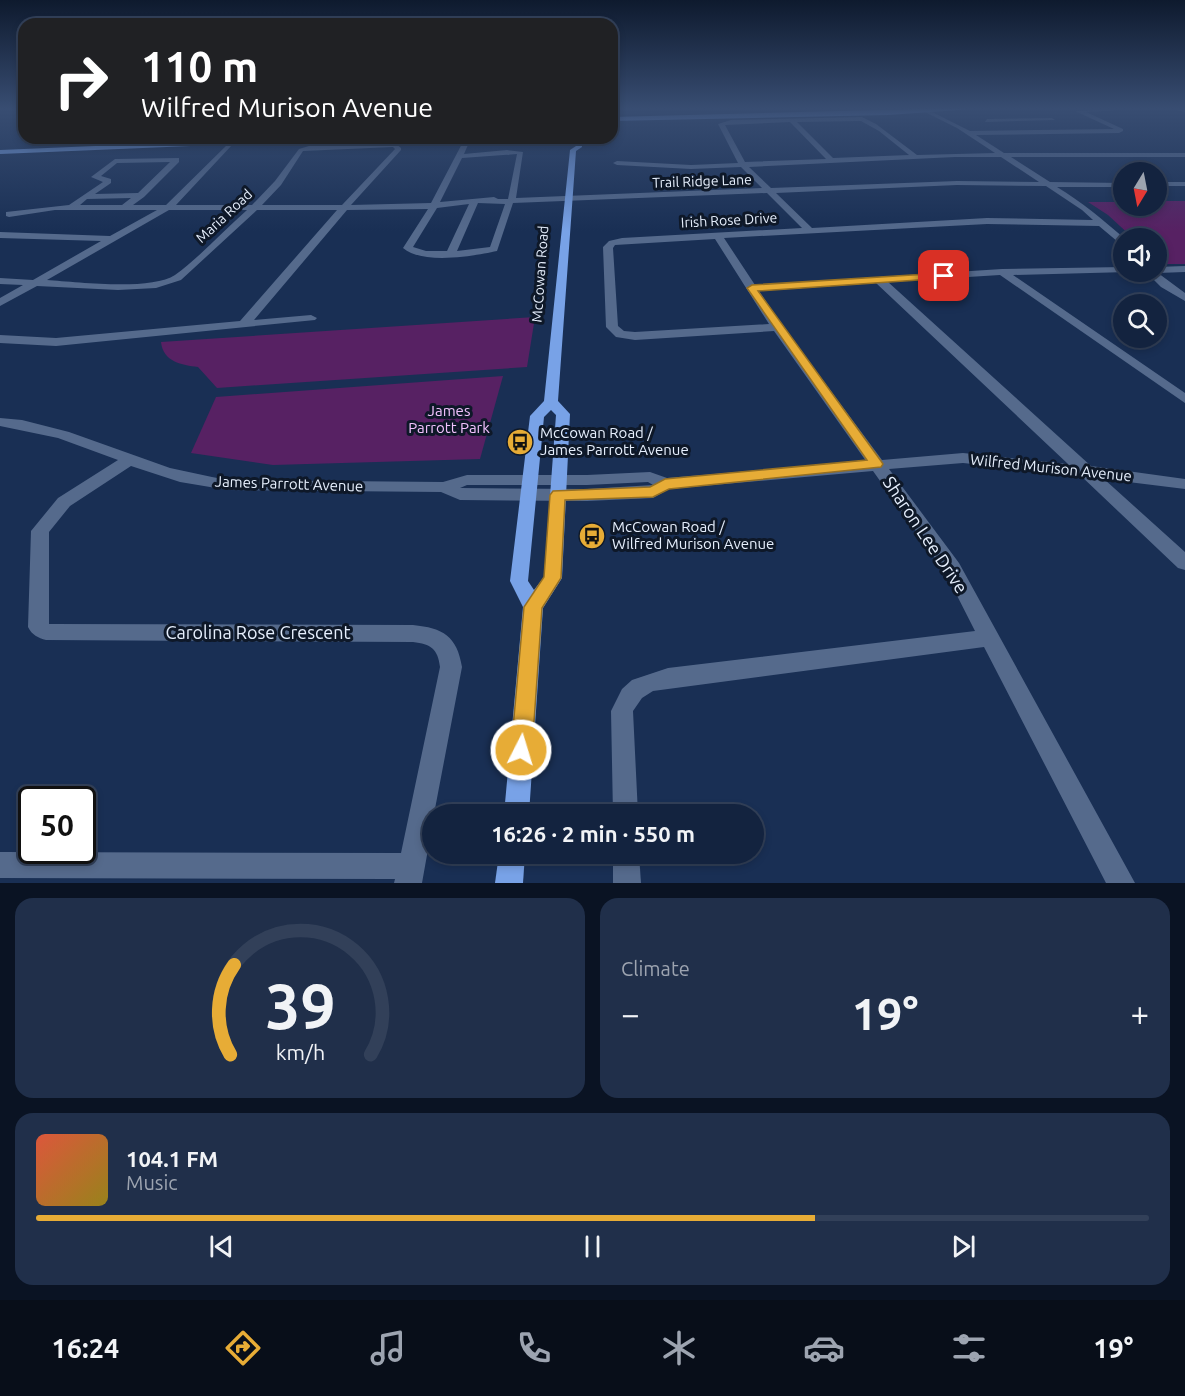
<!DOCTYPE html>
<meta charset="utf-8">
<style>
:root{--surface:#13233f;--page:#202f4a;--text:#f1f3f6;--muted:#9da4b0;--line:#324059;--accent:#e7ac36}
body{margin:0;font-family:Ubuntu,sans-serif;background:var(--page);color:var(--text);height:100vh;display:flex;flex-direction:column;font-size:22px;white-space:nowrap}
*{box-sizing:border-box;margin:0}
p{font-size:20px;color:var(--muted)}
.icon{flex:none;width:33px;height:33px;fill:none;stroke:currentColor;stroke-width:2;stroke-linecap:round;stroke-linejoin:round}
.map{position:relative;height:883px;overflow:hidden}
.drawer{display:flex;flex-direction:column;gap:15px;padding:15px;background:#0a1323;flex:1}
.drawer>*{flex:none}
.hud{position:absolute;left:18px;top:18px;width:600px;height:126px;border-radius:18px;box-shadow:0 3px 9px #0003,0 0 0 2px var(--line);background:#202124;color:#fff;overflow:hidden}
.needle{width:39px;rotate:190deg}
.controls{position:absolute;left:1113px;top:162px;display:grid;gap:12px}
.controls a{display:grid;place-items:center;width:54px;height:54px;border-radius:50%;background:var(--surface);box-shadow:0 3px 9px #0003,0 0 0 2px var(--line);font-size:30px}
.speed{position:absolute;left:18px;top:786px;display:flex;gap:12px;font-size:30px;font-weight:700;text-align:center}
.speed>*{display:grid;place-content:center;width:78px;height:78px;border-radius:50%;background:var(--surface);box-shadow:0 3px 9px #0003,0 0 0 2px var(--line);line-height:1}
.speed .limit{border:3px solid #111;border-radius:9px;background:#fff;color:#111}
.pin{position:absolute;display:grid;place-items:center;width:51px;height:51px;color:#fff;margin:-26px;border-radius:12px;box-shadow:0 3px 9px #0006}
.me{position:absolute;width:66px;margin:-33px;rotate:5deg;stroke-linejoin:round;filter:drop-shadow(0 0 4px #0008)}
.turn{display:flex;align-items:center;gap:21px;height:126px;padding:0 24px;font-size:27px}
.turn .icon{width:78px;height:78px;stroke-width:2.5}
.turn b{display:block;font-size:42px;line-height:51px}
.big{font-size:45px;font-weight:700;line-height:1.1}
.drawer .card{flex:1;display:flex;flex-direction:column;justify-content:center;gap:9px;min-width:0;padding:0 21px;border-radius:18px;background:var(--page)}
.drawer .dial{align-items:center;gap:0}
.dial svg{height:156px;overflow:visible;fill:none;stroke:var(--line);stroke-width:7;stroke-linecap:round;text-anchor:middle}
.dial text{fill:var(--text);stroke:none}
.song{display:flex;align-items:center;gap:18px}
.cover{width:72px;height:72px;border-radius:9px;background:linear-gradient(135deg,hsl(10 70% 55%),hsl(50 70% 35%))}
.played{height:6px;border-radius:3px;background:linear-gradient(90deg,var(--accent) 70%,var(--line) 70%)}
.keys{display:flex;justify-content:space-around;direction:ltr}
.heat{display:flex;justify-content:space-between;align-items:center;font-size:33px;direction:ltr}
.drawer .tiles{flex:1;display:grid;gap:15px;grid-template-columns:1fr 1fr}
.card:last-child{grid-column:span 2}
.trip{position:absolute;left:422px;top:804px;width:342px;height:60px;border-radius:30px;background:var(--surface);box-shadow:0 3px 9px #0003,0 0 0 2px var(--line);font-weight:700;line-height:60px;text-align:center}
.tab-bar{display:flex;height:96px;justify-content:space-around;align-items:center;background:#080e19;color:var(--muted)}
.tab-bar .icon{width:42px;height:42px}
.tab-bar .active{color:var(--accent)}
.tab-bar b{font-size:27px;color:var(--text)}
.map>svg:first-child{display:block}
.green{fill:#572163}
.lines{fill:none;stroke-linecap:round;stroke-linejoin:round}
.minor{fill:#556a8c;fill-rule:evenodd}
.major{fill:#78a2e7;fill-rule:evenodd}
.route{fill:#e7ac36;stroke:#967023;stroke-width:1.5}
.labels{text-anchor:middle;stroke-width:6;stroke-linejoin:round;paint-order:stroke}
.far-street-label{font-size:14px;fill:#e6effd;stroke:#0e1828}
.park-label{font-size:15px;fill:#f2c1fd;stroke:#0e1828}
.poi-label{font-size:15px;fill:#e6effd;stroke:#0e1828;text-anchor:start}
.street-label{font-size:15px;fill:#e6effd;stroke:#0e1828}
.near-street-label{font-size:18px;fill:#e6effd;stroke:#0e1828}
</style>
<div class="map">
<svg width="1185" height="883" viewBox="0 0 1185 883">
<rect width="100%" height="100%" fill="#192f54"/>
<g class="green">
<polygon points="1157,201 1185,201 1185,264 1159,264 1157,262 1156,238 1133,238 1108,215 1088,202 1123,202 1124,206 1156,206"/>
<path d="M535 317 527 367 217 388 198 367C182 365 163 362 161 342Z"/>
<polygon points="503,376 480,459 273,465 191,453 216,397"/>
</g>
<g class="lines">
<g class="minor">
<path d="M917 108H924L970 131 1114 129 1075 111 1155 108 1086 112 1123 129V131L1119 133 976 135 1004 153H1185V157H1011L1050 182 1124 183V187H1057C1082 202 1102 219 1124 238V247L1099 226 987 224 724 238 755 285 1002 269 1124 267V272H1128L1013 275 1185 393V403L1000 275 888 282 1091 466 1185 479V489L1104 479 1185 552V570L1178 568 1080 475 963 463 889 469 959 563 1135 883H1106L984 647 653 691 642 698 633 711 638 814H613L611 711 622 689 632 680 668 668 975 631 945 572 873 471 669 489 653 498 587 501 460 500 441 492 228 490 180 482 131 466 70 506 49 532V624L413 625C443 628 457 636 462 667L434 814H432V827L422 883H394L395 879 0 878V852L401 853 440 667C438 649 431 644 413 642L46 640C38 638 32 635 28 627L31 531 58 498 118 460 58 438 0 426V418L22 420 69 432 170 468 212 477 228 480 443 482 467 475H587L650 472 667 478 866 461 774 331 635 340 616 337 606 327 603 247 609 241 622 238 802 228 767 193 513 203 497 251C474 256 423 265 403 248L428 209 347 210 254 320 311 315 317 318 315 320 56 346 0 343V335L56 338 240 321 337 210H257L181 280 156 288 118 290 37 286 0 306V298L23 285 0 284V278L33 280 101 241 0 238V232L110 236 157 210H55L9 217 6 216V212L69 205 103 182 91 177 115 159 179 158V162L144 197 133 205H166L230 142 232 145 176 205H252L275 181 299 149 309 146 395 143 401 148V150L351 205 431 203 465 138H471L464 154 507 150 523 152 516 198 762 188 741 167 691 169 617 165 613 163 617 161 691 165 738 163 718 124 731 120 862 117 876 124 917 155 995 153 957 128ZM861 121 879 131 909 155 833 158 797 122ZM790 122 826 159 745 162 725 125ZM393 147 395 149 342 205H262L281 185 303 151ZM517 154 508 199H498L494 197 440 202 462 158ZM955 157H1001L1039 182 957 181 771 188 749 167ZM170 162 138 193 95 194 111 183V179L101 176 117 163ZM957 185 1046 186 1082 210 1093 220 987 218 812 228 776 193ZM131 198 122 205H80L87 199ZM478 203 505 204 490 247 457 251ZM469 204 447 251H426L413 247 437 208ZM169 210H247C223 231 200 257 175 275 151 291 77 282 47 280ZM715 239 769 324 635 332 624 331 618 326 613 248 615 245ZM876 283 1068 464 963 453 882 460 782 325 759 291ZM648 482 653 485 587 489 460 488 467 485H587Z"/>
<polygon points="1168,108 1185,108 1185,112"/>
<polygon points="987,119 1052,118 1055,120 985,122"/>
<rect x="1156" y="182" width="29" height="4"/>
<polygon points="1185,266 1185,272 1158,273 1185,293 1185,301 1161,287 1146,272 1156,272 1156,267"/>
<polygon points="613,854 639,854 641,883 613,883"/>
</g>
<g class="major">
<polygon points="956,108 987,108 888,115 612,121 612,117"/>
<polygon points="289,138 339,138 336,140 0,154 0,150"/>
<path d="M575 138H581L582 147 576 151 558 401 570 414 562 578 543 608 529 814H504L523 607 510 581 530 416 544 401 570 150 576 146ZM551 410 556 415 544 577 534 590 528 581 544 417Z"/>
<polygon points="499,854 525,854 523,883 495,883"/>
</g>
</g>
<linearGradient id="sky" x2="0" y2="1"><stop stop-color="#0e1a2e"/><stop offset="0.47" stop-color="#384d72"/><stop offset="1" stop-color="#384d72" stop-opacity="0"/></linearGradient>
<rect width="1185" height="231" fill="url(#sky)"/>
<polygon class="route" points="944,273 947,274 947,278 758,291 881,461 883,464 881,467 669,489 653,497 565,500 561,578 542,608 532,750 529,757 521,760 514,757 511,750 524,607 544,577 550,495 553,491 650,487 665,479 867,460 747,288 752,285"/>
<defs>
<symbol id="bus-disc" viewBox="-11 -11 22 22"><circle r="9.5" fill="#e7ac36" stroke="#0e1828"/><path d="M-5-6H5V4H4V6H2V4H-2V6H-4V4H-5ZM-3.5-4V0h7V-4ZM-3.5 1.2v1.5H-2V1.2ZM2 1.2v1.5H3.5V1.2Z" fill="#111"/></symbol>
</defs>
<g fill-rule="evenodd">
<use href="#bus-disc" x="505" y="427" width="30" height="30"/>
<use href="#bus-disc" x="577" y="521" width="30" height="30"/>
</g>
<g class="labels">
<g class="far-street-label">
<text transform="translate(702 181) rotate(-2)" y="5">Trail Ridge Lane</text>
<text transform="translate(224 216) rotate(-43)" y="5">Maria Road</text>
<text transform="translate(729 220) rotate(-3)" y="5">Irish Rose Drive</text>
<text transform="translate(540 274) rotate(-86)" y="5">McCowan Road</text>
</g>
<g class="park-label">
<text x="449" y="416">James<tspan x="449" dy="17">Parrott Park</tspan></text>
</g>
<g class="poi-label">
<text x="540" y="438">McCowan Road /<tspan x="540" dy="17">James Parrott Avenue</tspan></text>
<text x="612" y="532">McCowan Road /<tspan x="612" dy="17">Wilfred Murison Avenue</tspan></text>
</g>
<g class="street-label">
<text transform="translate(1051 468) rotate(6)" y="5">Wilfred Murison Avenue</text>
<text transform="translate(289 484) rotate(2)" y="5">James Parrott Avenue</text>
</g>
<g class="near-street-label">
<text transform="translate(925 535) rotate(56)" y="6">Sharon Lee Drive</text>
<text x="258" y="639">Carolina Rose Crescent</text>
</g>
</g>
</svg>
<div class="controls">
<a><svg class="needle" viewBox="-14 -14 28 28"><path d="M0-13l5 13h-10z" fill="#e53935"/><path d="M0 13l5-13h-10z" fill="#9da4b0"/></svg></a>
<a><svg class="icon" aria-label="sound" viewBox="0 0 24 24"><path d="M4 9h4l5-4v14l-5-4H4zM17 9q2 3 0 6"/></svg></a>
<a><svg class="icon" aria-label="search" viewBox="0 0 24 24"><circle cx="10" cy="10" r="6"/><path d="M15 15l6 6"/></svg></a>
</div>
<div class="speed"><div class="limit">50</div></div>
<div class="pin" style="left:944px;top:276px;background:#d93025"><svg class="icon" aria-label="arrive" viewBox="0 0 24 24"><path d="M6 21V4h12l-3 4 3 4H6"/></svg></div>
<svg class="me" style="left:521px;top:750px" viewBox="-20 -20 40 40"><circle r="17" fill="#e7ac36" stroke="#fff" stroke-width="3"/><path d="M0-11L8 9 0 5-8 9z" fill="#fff"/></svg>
<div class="trip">16:26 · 2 min · 550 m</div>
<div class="hud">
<div class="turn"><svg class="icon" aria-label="right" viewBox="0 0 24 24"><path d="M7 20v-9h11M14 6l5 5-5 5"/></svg><div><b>110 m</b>Wilfred Murison Avenue</div></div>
</div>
</div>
<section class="drawer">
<div class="tiles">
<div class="card dial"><svg viewBox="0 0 100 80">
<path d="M14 69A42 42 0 1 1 86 69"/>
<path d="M14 69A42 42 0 0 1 16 23" stroke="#e7ac36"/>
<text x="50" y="56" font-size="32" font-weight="700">39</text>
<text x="50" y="72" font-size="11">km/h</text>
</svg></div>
<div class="card"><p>Climate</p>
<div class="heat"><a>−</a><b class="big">19°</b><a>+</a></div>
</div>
<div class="card">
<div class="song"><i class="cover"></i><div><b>104.1 FM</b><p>Music</p></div></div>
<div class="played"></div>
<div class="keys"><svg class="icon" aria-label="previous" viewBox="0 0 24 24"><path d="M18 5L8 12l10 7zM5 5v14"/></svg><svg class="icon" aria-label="pause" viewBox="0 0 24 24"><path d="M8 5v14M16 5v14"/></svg><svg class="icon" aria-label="next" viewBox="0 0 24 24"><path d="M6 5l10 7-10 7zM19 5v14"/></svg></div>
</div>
</div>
</section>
<nav class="tab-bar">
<b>16:24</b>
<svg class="icon active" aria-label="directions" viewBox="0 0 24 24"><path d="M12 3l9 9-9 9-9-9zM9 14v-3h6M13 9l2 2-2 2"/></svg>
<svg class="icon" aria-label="music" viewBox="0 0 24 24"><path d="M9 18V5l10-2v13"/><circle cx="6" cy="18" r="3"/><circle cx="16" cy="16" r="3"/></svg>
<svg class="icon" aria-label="phone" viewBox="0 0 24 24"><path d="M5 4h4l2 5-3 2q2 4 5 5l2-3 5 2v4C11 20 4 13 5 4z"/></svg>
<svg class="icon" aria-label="climate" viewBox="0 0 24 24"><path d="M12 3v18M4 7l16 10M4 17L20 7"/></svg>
<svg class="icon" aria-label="car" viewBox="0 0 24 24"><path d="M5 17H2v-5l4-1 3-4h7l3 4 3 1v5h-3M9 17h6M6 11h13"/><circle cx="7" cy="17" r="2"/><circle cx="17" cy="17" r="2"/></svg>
<svg class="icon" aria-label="filters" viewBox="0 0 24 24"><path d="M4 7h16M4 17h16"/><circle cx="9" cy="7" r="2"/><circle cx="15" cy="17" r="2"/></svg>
<b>19°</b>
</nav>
